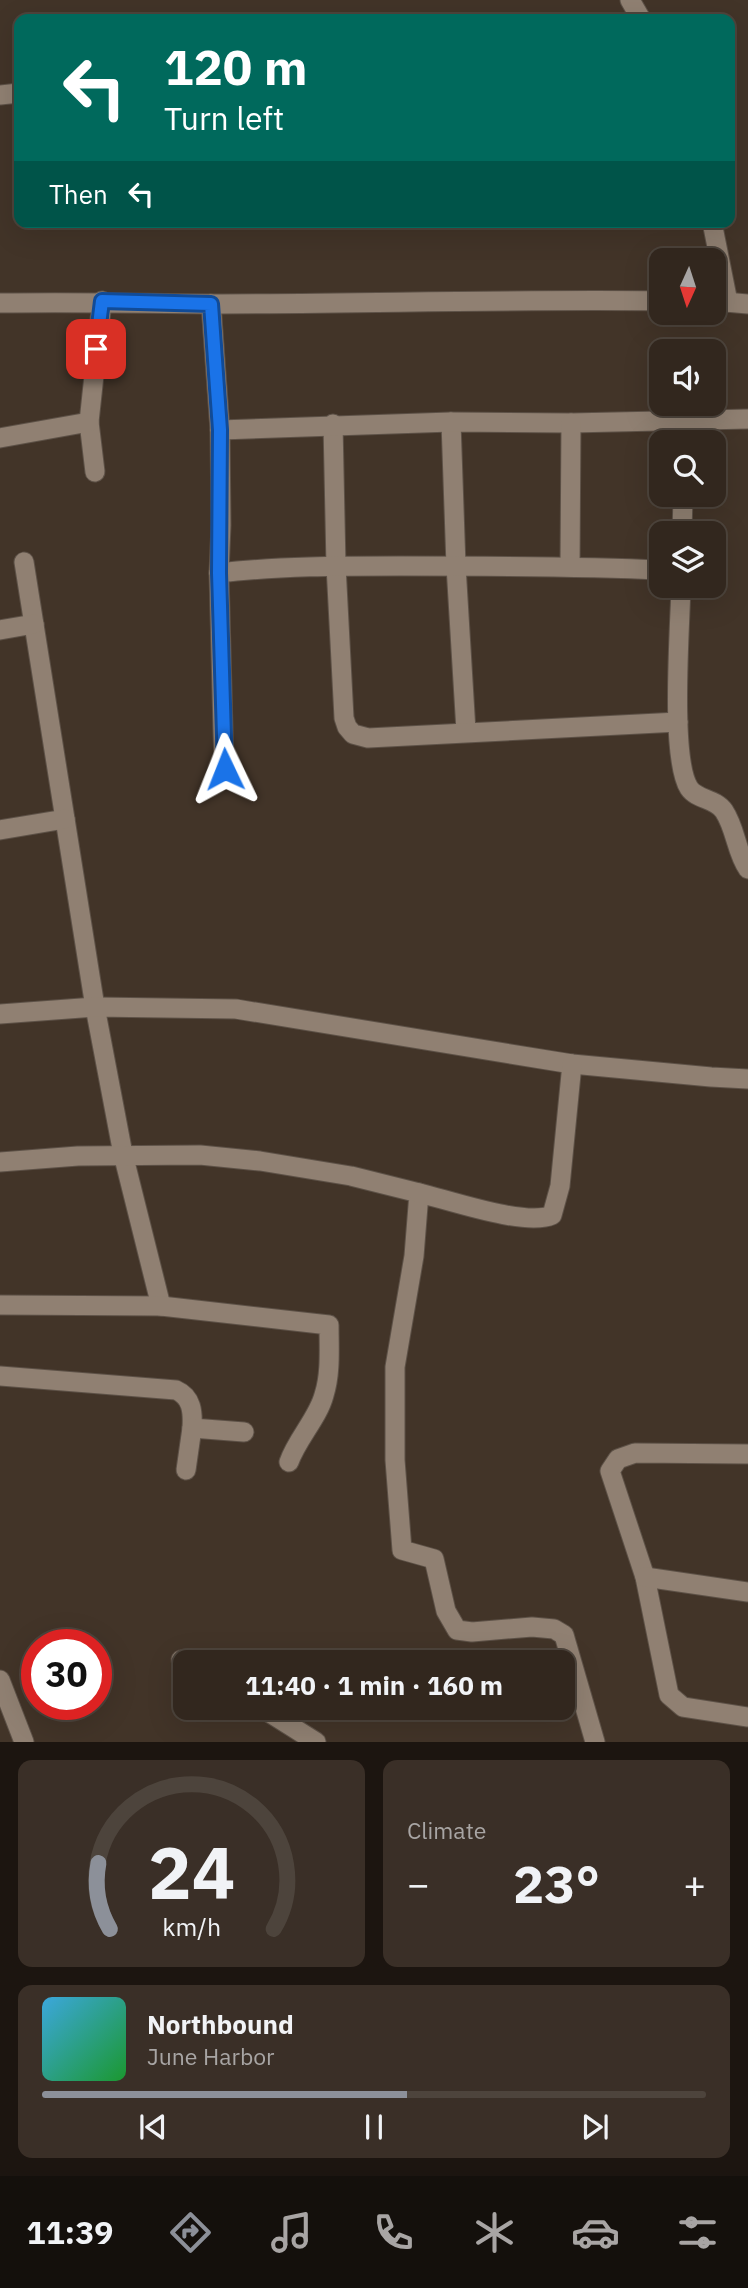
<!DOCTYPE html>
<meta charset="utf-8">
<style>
:root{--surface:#32271e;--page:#3a2f27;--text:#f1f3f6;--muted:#a8a5a4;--line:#4d443c;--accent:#8c9099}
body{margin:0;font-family:"IBM Plex Sans",sans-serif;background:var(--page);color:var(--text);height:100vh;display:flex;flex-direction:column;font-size:26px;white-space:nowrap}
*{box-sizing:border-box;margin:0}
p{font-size:23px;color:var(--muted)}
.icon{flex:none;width:38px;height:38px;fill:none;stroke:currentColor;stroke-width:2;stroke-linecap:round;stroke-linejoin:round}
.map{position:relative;height:1742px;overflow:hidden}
.details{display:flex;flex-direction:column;gap:18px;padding:18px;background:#1c1510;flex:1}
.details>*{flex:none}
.banner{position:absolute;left:14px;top:14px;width:721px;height:214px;border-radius:14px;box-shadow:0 7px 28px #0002,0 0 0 2px var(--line);background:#00695c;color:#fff;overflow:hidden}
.needle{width:46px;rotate:183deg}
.tools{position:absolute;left:649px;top:248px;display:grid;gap:14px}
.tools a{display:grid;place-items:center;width:77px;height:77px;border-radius:14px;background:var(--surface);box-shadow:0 7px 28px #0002,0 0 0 2px var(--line);font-size:35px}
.speed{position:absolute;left:21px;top:1629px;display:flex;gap:14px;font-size:35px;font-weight:700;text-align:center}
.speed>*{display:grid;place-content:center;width:91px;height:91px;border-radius:50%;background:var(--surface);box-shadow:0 7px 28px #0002,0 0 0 2px var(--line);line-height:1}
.speed .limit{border:10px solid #d22;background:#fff;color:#111}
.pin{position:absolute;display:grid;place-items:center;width:60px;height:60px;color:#fff;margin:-30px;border-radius:14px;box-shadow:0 4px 10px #0006}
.me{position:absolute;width:77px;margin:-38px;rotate:358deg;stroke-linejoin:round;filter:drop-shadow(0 0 5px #0008)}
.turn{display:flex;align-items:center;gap:24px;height:147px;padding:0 35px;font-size:32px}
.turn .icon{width:91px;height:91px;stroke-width:2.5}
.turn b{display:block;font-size:49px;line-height:60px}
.then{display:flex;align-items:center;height:66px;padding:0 35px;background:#0003;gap:14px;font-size:26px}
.big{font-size:52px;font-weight:700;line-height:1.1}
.details .widget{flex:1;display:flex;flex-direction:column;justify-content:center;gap:10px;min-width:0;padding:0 24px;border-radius:14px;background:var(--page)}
.details .dial{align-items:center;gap:0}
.dial svg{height:182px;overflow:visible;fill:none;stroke:var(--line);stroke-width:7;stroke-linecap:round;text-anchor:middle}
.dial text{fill:var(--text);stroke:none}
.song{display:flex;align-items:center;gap:21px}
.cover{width:84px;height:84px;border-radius:10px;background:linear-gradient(135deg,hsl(200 70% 55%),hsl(130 70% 35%))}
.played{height:7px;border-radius:4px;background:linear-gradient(90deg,var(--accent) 55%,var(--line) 55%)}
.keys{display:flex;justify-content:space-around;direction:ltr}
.heat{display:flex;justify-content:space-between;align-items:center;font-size:38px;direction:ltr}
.details .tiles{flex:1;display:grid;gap:18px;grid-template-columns:1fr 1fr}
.widget:last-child{grid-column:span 2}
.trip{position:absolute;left:173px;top:1650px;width:402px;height:70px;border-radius:14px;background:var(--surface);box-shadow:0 7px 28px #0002,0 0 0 2px var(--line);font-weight:700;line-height:70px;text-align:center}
.dock{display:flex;height:112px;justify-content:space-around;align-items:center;background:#14100c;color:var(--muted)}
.dock .icon{width:49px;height:49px}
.dock .selected{color:var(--accent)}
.dock b{font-size:32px;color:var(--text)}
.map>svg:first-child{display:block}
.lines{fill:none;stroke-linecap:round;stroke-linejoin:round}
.minor-casing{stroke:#5d5147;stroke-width:21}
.tertiary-casing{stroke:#5d5147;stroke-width:21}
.minor{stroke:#908072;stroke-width:19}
.tertiary{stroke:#908072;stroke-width:19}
.route-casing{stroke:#114b97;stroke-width:18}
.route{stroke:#1a73e8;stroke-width:12}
</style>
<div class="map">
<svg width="748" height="1742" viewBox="0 0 748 1742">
<rect width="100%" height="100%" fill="#423428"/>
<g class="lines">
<defs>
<g id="minor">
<polyline points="630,0 641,19"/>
<polyline points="0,95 19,93"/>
<polyline points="712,222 728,302"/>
<polyline points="211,304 220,430 221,525 219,573 224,769"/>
<polyline points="89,422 95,472"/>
<polyline points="451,422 456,566 466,731"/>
<polyline points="333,424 336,566 344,718 347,727 353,734 368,738 678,722"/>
<polyline points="220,430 451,422 571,423 748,419"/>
<polyline points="0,438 89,422 102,301"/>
<polyline points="684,443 685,420"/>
<polyline points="682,534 683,495"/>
<polyline points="24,562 95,1007 123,1154 161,1306"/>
<polyline points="570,566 571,423"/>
<path d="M219 573C279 566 339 566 400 566 487 566 574 566 662 570"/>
<path d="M681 586C680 627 670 758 689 788 697 800 715 798 724 811 736 829 736 852 748 869"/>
<polyline points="0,630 34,624"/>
<polyline points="0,830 65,819"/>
<polyline points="0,1014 95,1007 236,1009 572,1064 711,1077 748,1079"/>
<polyline points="0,1162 78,1156 200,1155 260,1161 351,1176 419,1193 414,1256 395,1367 395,1460 402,1550 434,1559 446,1611 457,1630 472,1632 532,1627 554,1629 564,1635 595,1742"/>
<path d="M419 1193C449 1200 526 1227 552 1215L560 1186 572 1064"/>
<path d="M0 1305 161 1306 329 1325C329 1348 331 1373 324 1395 318 1418 297 1439 289 1462"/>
<path d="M0 1376 176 1390C192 1397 193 1412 192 1428L244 1432"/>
<polyline points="748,1454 635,1453 618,1459 610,1471 645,1577 669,1695 683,1707 748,1717"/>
<polyline points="186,1470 192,1428"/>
<polyline points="645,1577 748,1592"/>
<polyline points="181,1660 186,1663"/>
<polyline points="0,1680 24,1742"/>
<polyline points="262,1708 316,1742"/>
</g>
<g id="tertiary">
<polyline points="714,301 748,304"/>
<path d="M0 303C71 302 141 303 212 304 362 304 511 299 662 301"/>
</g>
</defs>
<use href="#minor" class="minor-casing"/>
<use href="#tertiary" class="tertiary-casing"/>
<use href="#minor" class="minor"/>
<use href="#tertiary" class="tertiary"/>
</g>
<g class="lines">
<defs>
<polyline id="route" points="96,349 102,301 211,304 220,430 219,573 225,769"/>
</defs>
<use href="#route" class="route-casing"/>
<use href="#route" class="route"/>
</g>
</svg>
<div class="tools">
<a><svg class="needle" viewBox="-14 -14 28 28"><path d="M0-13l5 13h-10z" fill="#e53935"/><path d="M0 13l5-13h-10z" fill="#a8a5a4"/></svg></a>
<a><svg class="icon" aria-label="sound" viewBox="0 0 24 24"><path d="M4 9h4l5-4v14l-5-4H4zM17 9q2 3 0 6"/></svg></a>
<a><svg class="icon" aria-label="search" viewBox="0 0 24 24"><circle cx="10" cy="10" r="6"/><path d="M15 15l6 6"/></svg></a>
<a><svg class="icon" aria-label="layers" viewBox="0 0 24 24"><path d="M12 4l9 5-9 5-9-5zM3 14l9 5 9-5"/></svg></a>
</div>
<div class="speed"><div class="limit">30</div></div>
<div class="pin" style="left:96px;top:349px;background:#d93025"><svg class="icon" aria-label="arrive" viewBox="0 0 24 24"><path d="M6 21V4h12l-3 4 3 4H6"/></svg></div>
<svg class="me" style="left:225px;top:769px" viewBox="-20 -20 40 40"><path d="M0-17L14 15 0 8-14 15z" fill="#1a73e8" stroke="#fff" stroke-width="4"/></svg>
<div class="trip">11:40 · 1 min · 160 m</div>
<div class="banner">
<div class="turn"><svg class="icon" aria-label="left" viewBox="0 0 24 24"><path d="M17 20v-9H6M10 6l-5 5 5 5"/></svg><div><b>120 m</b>Turn left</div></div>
<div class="then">Then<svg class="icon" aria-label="left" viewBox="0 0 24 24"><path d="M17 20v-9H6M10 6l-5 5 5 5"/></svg></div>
</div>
</div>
<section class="details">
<div class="tiles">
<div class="widget dial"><svg viewBox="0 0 100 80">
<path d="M14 69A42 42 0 1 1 86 69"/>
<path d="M14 69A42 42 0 0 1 9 40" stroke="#8c9099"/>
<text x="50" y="56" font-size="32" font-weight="700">24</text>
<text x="50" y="72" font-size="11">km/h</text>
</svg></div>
<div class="widget"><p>Climate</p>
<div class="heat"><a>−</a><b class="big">23°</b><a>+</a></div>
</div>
<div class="widget">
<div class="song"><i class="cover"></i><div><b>Northbound</b><p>June Harbor</p></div></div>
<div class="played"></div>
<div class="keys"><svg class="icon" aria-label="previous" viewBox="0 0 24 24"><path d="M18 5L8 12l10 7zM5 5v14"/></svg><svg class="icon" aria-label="pause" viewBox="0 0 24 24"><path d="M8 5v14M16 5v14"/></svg><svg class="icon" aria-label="next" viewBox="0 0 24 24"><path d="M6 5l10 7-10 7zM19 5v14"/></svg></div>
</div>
</div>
</section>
<nav class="dock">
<b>11:39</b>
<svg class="icon selected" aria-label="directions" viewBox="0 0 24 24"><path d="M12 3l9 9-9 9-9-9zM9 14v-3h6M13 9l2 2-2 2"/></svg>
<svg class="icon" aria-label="music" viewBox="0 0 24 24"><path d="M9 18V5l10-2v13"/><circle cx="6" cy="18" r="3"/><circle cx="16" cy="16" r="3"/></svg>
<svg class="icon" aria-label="phone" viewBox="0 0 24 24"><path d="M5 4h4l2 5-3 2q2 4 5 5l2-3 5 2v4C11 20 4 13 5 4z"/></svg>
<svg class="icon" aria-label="climate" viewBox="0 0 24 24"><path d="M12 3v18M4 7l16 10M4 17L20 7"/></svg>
<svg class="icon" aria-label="car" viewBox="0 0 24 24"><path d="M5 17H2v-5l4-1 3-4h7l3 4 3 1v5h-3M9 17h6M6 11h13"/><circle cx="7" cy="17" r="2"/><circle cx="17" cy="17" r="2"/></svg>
<svg class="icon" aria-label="filters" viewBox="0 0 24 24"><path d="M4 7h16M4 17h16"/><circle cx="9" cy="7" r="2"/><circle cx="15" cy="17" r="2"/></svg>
</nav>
